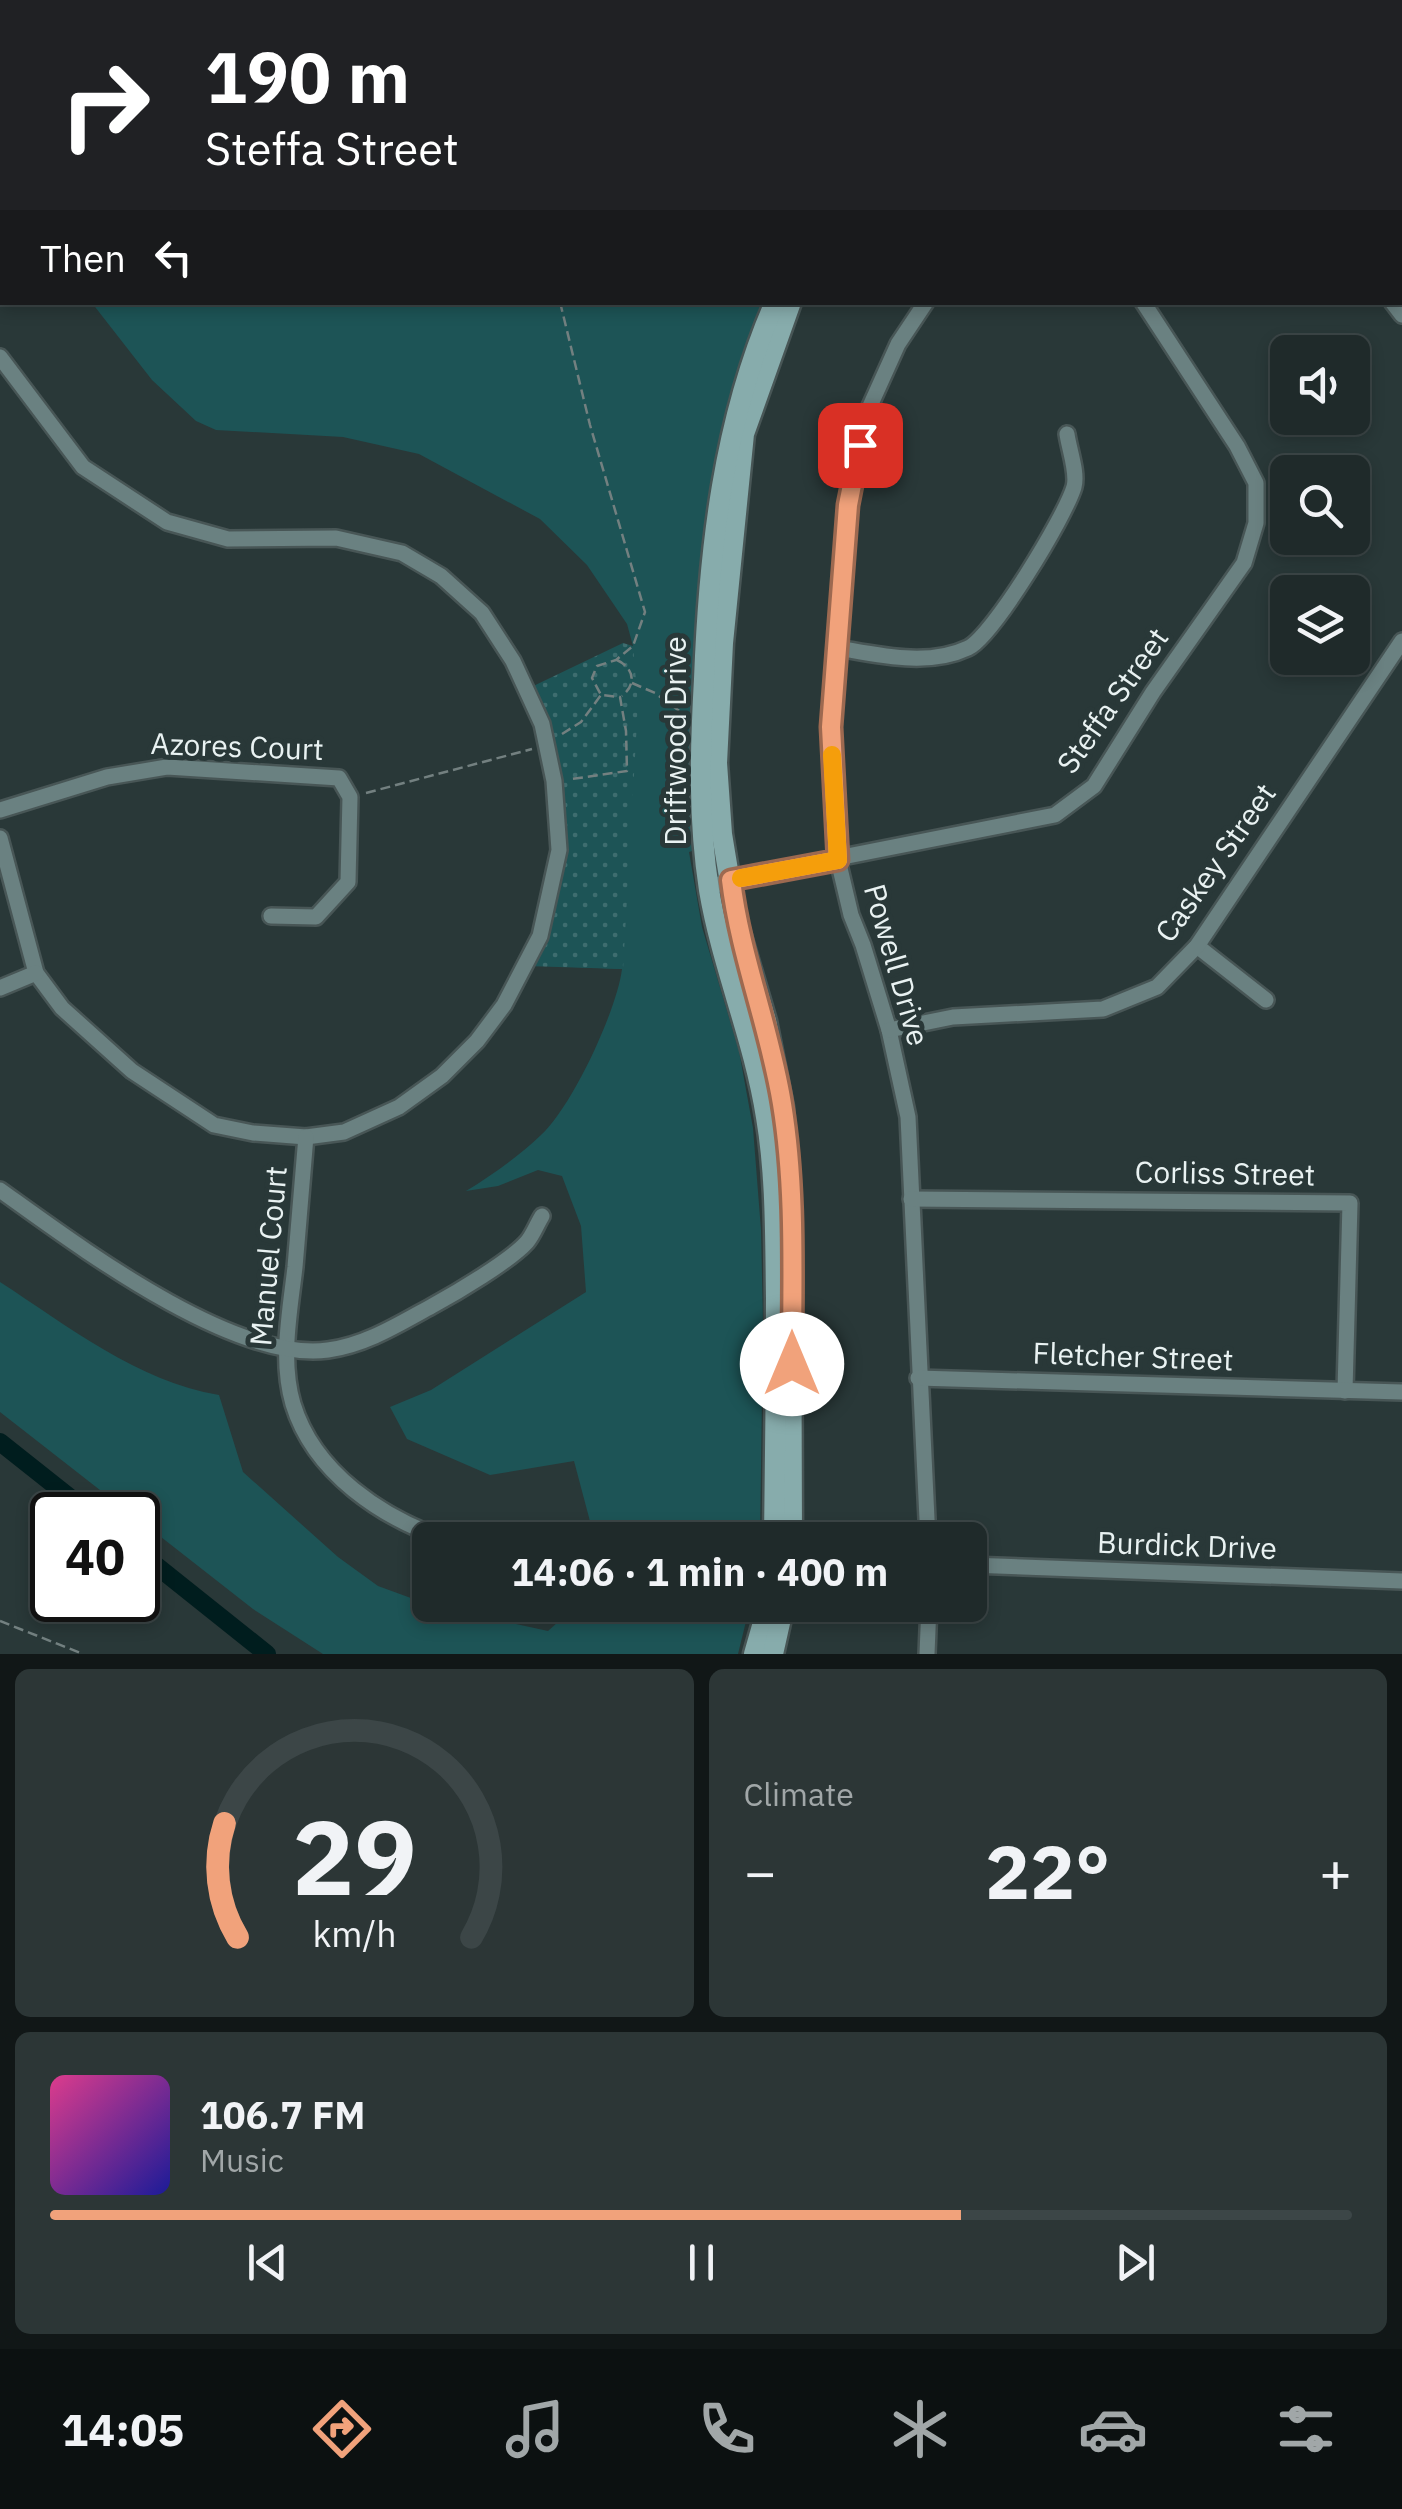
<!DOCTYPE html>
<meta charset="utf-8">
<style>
:root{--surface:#1f2a2a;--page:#2c3636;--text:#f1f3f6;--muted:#a1a7a8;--line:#3c4647;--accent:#f1a27b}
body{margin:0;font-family:"IBM Plex Sans",sans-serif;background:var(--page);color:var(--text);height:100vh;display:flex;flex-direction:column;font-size:38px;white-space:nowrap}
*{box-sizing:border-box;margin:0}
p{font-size:32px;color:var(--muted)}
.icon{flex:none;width:55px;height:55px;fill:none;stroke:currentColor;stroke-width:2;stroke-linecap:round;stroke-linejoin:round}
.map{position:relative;height:1654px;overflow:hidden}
.side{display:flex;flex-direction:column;gap:15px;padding:15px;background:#111717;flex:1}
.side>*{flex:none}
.guide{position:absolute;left:0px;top:0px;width:1402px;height:305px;box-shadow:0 5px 15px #0003,0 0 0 2px var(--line);background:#202124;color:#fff;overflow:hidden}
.buttons{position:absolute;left:1270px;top:335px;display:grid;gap:20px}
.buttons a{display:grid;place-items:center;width:100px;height:100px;border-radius:15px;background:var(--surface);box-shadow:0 5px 15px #0003,0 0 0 2px var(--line);font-size:50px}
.speed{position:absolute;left:30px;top:1492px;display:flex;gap:20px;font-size:50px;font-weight:700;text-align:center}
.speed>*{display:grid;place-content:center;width:130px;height:130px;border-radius:50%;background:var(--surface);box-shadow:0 5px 15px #0003,0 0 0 2px var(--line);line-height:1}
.speed .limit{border:5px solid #111;border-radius:15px;background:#fff;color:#111}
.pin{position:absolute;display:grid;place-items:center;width:85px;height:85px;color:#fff;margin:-42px;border-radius:20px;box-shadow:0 5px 15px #0006}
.me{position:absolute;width:110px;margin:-55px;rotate:0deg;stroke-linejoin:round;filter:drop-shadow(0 0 8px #0008)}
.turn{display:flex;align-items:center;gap:35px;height:210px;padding:0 40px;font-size:45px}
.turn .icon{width:130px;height:130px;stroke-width:2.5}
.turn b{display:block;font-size:70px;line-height:85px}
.then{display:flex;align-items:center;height:95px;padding:0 40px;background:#0003;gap:20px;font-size:38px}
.big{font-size:75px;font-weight:700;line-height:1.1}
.side .tile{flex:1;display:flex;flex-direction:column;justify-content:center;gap:15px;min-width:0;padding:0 35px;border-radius:15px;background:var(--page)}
.side .dial{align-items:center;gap:0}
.dial svg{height:260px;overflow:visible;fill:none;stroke:var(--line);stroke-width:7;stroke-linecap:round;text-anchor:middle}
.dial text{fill:var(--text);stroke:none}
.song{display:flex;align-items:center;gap:30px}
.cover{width:120px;height:120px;border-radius:15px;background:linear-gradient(135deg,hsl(330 70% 55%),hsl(240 70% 35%))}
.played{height:10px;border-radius:5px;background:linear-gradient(90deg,var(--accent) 70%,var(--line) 70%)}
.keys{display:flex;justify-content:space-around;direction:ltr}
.heat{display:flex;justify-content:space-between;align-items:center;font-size:55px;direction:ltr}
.side .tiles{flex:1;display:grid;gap:15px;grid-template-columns:1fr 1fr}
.tile:last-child{grid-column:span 2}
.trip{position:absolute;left:412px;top:1522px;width:575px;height:100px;border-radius:15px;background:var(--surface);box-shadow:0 5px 15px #0003,0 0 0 2px var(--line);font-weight:700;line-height:100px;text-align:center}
.dock{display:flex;height:160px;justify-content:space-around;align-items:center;background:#0c1111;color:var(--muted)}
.dock .icon{width:70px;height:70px}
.dock .active{color:var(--accent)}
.dock b{font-size:45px;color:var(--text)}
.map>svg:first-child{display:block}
.grass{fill:#1d5456}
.park{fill:url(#park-dots)}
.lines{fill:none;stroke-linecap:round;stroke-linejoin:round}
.canal{stroke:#001d1e;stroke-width:18}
.street-casing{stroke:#485656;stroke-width:20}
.secondary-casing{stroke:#485656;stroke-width:25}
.path{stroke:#738080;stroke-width:2.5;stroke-dasharray:10 5;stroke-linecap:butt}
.street{stroke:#6a8181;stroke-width:15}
.secondary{stroke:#87acac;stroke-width:20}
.route-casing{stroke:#9d6950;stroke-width:25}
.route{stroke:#f1a27b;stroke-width:18}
.slow{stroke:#f59e0b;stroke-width:18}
.labels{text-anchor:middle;stroke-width:10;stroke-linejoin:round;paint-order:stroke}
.street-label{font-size:30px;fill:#e9f2f2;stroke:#293838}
</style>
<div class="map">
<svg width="1402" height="1654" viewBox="0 0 1402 1654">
<defs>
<pattern id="park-dots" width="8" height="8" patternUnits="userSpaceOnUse" patternTransform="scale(2.5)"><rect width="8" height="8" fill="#1d5456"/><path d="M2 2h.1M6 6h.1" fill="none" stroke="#3e6d6f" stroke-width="1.8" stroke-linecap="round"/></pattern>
</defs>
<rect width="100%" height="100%" fill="#293838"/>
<g class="grass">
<polygon points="0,0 1106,0 2,2 2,188"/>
<path d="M92 303H767C732 373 719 446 709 523 693 632 687 741 692 851L689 852 702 927 739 1051 753 1128 761 1230 763 1322 760 1540H595L574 1461 490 1475 407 1439 390 1407 431 1390 586 1292 581 1226 562 1176 538 1170 498 1186 466 1191C492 1175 519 1156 541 1135 572 1107 617 1010 622 969L572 967 633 646 627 624 587 565 540 519 419 454 343 437 216 430 196 421 152 380Z"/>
<path d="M0 1282C68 1326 137 1381 219 1395L243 1472 338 1557 378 1586 430 1605 548 1631 577 1605H750L738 1654H323L253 1609 138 1519V1515H132L0 1412Z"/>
</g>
<polygon class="park" points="623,643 633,646 638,704 623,969 526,966 559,850 554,781 525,690"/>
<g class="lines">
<g class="canal">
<polyline points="0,1442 92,1515"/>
<polyline points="138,1551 267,1654"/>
</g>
<defs>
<g id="street">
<polyline points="926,302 898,344 866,415 848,505 831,727 838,860 851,915 863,945 889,1030 908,1117 928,1540"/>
<polyline points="1392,302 1402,315"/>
<polyline points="0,357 83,467 167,522 228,539 336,538 402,553 441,576 482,613 513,661 542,724 554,781 559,850 540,936 504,1005 477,1041 442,1076 399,1107 344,1132 306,1137 253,1133 214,1125 132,1071 62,1008 36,973 0,838"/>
<path d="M838 648C879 655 928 667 968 648 993 636 1065 517 1074 487 1078 473 1069 449 1067 434"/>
<polyline points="0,810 107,777 167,767 339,778 350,797 348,882 316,917 271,916"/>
<polyline points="709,887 751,875 1055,815 1094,786 1153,692 1244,563 1256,523 1256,483 1237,446 1143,302"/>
<polyline points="1197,946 1266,1000"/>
<polyline points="0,988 36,973"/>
<polyline points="889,1030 953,1017 1103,1009 1157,987 1197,946 1402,641"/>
<path d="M306 1137C302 1180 299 1223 295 1267 290 1311 280 1360 293 1404 314 1473 382 1518 447 1540"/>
<path d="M0 1190C77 1245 233 1363 328 1350 366 1345 399 1324 432 1306 456 1293 510 1261 527 1242 533 1235 537 1224 542 1216"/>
<polyline points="911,1199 1350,1203 1345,1391"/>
<polyline points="918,1378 1402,1392"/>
<polyline points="970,1565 1402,1581"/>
<polyline points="927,1654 929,1605"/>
</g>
<g id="secondary">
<polyline points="1120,2 1125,0"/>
<polyline points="1150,2 1156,0"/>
<polyline points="791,302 744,434 723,643 717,763 722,834 736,919 766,1021 783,1107 791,1216 792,1540"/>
<path d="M774 1540C775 1459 776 1379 776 1298 775 1238 776 1176 766 1117 754 1040 722 967 709 890 698 819 700 750 704 679 709 550 723 421 775 302"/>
<polyline points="754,1654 768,1605"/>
<polyline points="773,1654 784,1605"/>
</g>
</defs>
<use href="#street" class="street-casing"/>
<use href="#secondary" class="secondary-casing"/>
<g class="path">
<polyline points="497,2 497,0"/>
<polyline points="560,302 590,425 645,612 633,646 616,660 597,666 592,678 601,695 620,697 626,731 627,771 572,779"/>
<path d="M617 660C634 668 637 684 622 696"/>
<polyline points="632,683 655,693 682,713"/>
<polyline points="562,734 581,722 601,695"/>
<polyline points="366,793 532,749"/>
<polyline points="0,1621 83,1654"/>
</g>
<use href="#street" class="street"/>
<use href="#secondary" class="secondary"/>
</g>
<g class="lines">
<defs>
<path id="route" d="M792 1364C792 1279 796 1189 782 1104 770 1028 740 956 731 880L838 860 831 727 848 505 860 445"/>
</defs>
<use href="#route" class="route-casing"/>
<use href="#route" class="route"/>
<polyline class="slow" points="741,878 838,860 832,755"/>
</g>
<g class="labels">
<g class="street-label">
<text transform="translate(1113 701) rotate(-55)" y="10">Steffa Street</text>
<text transform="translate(676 741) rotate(-90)" y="10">Driftwood Drive</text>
<text transform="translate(237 747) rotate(2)" y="10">Azores Court</text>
<text transform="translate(1216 863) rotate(-55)" y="10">Caskey Street</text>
<text transform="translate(896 965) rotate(74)" y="10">Powell Drive</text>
<text transform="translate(1225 1174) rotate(1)" y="10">Corliss Street</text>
<text transform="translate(269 1256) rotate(-85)" y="10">Manuel Court</text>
<text transform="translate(1133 1357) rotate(2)" y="10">Fletcher Street</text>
<text transform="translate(1187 1546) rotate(2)" y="10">Burdick Drive</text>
</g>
</g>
</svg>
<div class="buttons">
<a><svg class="icon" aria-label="sound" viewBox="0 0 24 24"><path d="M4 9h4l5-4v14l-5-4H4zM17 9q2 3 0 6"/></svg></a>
<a><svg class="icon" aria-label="search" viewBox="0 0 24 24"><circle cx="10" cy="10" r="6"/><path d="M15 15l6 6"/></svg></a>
<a><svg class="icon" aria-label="layers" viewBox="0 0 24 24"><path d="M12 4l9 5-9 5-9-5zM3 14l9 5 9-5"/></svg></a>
</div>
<div class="speed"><div class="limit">40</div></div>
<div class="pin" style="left:860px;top:445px;background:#d93025"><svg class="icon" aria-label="arrive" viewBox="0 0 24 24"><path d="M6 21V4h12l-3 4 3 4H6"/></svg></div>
<svg class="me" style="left:792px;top:1364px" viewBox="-20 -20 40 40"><circle r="19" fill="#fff"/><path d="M0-13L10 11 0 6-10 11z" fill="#f1a27b"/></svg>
<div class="trip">14:06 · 1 min · 400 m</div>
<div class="guide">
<div class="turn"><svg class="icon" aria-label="right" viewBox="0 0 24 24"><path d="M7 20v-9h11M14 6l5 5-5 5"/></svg><div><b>190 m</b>Steffa Street</div></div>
<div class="then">Then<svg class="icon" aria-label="left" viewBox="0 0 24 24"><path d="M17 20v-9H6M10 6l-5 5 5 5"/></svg></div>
</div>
</div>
<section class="side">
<div class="tiles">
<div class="tile dial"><svg viewBox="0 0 100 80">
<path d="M14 69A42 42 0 1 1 86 69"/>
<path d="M14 69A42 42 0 0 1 10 34" stroke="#f1a27b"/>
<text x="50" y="56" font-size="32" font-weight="700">29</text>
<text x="50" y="72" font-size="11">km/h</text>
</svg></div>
<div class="tile"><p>Climate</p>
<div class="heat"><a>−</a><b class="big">22°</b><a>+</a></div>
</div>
<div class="tile">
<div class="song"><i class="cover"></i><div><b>106.7 FM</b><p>Music</p></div></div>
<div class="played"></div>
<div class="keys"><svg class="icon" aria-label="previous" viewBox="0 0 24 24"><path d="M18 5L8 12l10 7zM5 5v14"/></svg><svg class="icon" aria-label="pause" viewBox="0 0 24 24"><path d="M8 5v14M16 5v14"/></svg><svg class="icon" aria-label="next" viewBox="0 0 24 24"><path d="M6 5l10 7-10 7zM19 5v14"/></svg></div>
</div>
</div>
</section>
<nav class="dock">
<b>14:05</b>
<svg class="icon active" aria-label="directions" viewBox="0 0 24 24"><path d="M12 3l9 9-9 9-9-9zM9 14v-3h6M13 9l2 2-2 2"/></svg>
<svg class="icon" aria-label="music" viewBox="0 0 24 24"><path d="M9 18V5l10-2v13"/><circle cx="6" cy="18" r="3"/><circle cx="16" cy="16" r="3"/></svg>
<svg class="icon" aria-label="phone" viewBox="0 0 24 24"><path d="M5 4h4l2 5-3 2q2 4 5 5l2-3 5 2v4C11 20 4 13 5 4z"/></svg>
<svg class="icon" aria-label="climate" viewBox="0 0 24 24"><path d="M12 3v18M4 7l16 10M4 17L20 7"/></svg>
<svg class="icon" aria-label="car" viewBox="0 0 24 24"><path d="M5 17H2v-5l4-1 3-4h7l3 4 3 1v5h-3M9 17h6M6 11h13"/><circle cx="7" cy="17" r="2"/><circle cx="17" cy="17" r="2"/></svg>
<svg class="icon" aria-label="filters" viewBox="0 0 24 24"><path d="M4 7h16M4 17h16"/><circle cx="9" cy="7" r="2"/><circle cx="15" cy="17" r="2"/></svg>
</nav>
